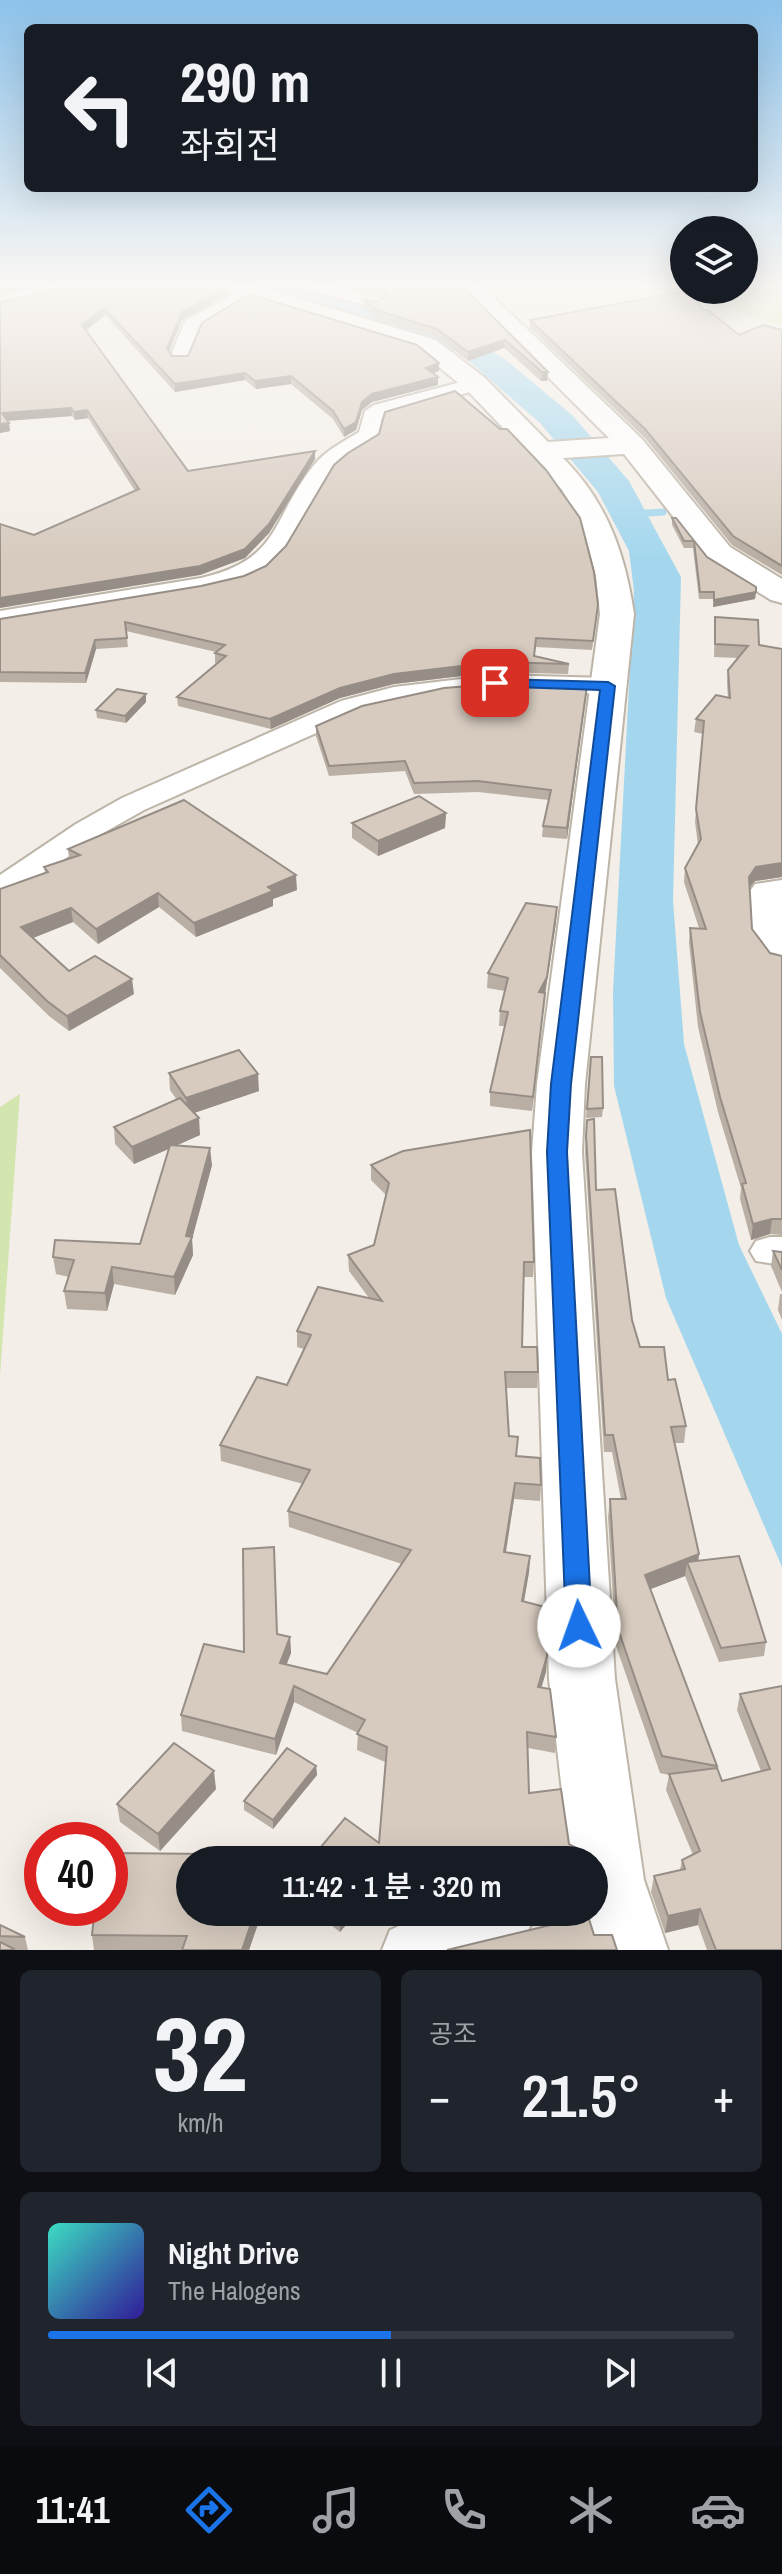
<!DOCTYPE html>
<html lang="ko">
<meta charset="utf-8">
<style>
:root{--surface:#171b24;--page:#20242c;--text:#f1f3f6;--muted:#9ea1a6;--line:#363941;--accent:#1a73e8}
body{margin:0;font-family:"Archivo Narrow","Noto Sans KR",sans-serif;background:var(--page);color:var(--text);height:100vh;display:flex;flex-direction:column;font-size:30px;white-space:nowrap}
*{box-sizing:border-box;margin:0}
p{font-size:26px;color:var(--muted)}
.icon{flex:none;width:44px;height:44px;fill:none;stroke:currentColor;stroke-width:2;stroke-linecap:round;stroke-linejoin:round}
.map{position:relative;height:1950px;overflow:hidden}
.panel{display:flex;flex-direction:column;gap:20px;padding:20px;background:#0d0f14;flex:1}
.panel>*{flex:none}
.guide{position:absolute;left:24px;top:24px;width:734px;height:168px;border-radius:12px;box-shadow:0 8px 32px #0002;background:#171b24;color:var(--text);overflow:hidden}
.fabs{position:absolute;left:670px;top:216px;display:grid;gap:16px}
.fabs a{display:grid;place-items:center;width:88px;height:88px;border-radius:50%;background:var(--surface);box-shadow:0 8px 32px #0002;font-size:40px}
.speed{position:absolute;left:24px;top:1822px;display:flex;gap:16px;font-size:40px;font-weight:700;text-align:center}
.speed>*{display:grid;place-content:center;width:104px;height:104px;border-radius:50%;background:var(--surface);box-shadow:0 8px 32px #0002;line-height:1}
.speed .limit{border:12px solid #d22;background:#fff;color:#111}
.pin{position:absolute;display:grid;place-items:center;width:68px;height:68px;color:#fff;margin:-34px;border-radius:16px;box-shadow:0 4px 12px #0006}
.me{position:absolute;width:88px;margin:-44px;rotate:357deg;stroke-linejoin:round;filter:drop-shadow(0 0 6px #0008)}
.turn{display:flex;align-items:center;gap:28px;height:168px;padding:0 24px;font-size:36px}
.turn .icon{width:104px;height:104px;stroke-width:2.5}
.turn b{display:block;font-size:56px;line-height:68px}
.big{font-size:60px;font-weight:600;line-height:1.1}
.panel .tile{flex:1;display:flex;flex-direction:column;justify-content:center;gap:12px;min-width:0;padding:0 28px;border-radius:12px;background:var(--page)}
.panel .dial{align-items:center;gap:0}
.dial b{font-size:104px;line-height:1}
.song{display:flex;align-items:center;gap:24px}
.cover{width:96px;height:96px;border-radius:12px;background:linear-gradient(135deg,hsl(170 70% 55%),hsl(250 70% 35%))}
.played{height:8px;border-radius:4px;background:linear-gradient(90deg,var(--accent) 50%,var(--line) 50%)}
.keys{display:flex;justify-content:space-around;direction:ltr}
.heat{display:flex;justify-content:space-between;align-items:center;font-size:44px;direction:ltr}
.panel .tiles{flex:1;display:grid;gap:20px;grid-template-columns:1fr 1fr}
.tile:last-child{grid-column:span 2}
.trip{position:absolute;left:176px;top:1846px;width:432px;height:80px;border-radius:40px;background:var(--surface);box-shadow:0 8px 32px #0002;font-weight:600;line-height:80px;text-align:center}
.tab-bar{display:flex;height:128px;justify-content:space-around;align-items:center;background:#090b0e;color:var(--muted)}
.tab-bar .icon{width:56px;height:56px}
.tab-bar .current{color:var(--accent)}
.tab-bar b{font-size:36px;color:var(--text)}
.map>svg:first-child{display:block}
.green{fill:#d3e6b0}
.water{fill:#a4d7ee}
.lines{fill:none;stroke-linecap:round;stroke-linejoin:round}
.stream{stroke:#a4d7ee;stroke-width:7}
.minor-casing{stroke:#beb5a9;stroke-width:4}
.tertiary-casing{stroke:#beb5a9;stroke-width:4}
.minor{fill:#fff;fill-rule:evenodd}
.tertiary{fill:#fff;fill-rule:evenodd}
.wall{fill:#b9afa4}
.shaded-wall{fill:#968e86}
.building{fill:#d7cbbf;stroke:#968e86;stroke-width:2}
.route{fill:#1a73e8;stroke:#114b97;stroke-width:2}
</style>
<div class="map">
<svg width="782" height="1950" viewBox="0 0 782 1950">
<rect width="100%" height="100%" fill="#f3eee7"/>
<g class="green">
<polygon points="744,285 782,285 782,325 754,319 711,296 712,290 744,290"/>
<polygon points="20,1094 0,1376 0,1107"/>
</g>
<polygon class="water" points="254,285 297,285 371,306 489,349 506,360 573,416 629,481 681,577 673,901 684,1044 739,1245 782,1334 782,1567 666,1298 614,1086 613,992 634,591 629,551 598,492 540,423 463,356 442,344 410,332"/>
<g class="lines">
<polyline class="stream" points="633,514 663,512"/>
<defs>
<g id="minor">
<polygon points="49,285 81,285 78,289 0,306 0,296"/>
<polygon points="304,285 332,285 382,299 385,303 376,308 307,289"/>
<polygon points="248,286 257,291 254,295 200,328 187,361 173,361 170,357 185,321"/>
<path d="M476 378 483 380 486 384 483 388 382 418 377 440 346 459 332 472 284 553 265 572 244 582 201 592 0 627V611L201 578C282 559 270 520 314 465 326 450 343 442 359 432L365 411 374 405Z"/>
<polygon points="495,675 608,678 618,680 622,686 618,692 608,694 495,691 443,695 361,713 144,810 98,836 11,896 0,899 0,875 76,824 122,798 341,701 394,687"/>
<polygon points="782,880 782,969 770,966 753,943 750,891 755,884"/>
<polygon points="770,1237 782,1237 782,1265 756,1261 750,1251 756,1241"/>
<polygon points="430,1912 536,1912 528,1931 474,1950 382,1950 390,1930"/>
</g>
<path id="tertiary" d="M218 285H253L436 340 485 378 548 442 609 438 456 285H481L642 439 730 547 782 579V603L771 600 708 561 624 454 563 458C607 502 625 553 634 614L585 1084 582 1152 615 1679 644 1880 668 1950H594L582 1912H594V1860H570L549 1679 532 1152 537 1084 600 614 596 576 582 526 562 490 467 390 418 350 222 290Z"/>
</defs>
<use href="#minor" class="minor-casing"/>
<use href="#tertiary" class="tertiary-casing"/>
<use href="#minor" class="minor"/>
<use href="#tertiary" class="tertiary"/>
</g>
<g class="wall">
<polygon points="342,285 461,285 548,372 547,381 541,381 504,348 468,361 437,337 376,319 364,308 364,299 377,302 384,297"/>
<polygon points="226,287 226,295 182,320 169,351 172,356 439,363 439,371 433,373 438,385 372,402 362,410 356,430 344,437 333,419 291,384 256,389 245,380 175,392 105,315 86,330 188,471 315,459 269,533 245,558 200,575 34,535 135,491 88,418 75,420 72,416 7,421 9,423 10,431 0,433 0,302"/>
<polygon points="703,310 739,335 782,330 782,575 732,545 644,437 530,328 530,320"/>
<polygon points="672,518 707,557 756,592 755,599 713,607 713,599 699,599 693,548 684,548 672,525"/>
<polygon points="597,614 592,650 536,647 534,656 569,664 568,674 495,672 394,684 340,698 271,729 178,706 177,697 217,663 215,663 215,653 216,652 126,631 128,647 96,649 86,683 0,682 0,619"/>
<polygon points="715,617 759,645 782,649 782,877 755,881 749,888 752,929 770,953 782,956 782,1235 770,1234 751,1240 740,1199 741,1188 718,1112 698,1027 689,943 690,928 699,928 684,882 685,868 698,845 695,822 703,734 694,732 696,719 728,698 727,683 728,670 738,658 714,657"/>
<polygon points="587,686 567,839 542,837 543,826 549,800 478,792 414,794 405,771 329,776 316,736 316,726"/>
<polygon points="146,694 146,702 126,723 97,718 96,710"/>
<polygon points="446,813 445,828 378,856 352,838 352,823"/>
<polygon points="68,849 297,890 273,899 273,906 196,937 159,907 98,944 73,922 33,938 69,971 134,994 69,1031 49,1016 0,968 0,889 45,873 44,867 69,859"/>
<polygon points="556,922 545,994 532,1111 490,1106 490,1092 505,1026 499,1026 500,1011 505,991 487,988 488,973"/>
<polygon points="591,1057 603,1108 602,1117 586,1118"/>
<polygon points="169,1073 259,1091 194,1113 200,1135 176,1146 212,1165 192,1239 193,1255 175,1295 114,1284 107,1311 67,1309 64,1291 69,1277 56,1274 53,1257 140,1244 169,1149 134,1164 115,1144 114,1127 177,1100 170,1090"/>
<polygon points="587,1120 596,1190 640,1347 668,1380 686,1426 684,1443 674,1443 699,1554 698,1561 766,1642 764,1656 719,1662 685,1576 650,1589 722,1781 761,1771 737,1710 740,1694 782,1686 782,1950 707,1950 698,1925 665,1933 651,1892 654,1876 680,1870 682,1860 693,1855 666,1790 669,1775 660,1773 616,1646 608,1517 610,1499 621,1499 612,1452 604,1452 585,1152"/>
<polygon points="371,1165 534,1262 533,1277 524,1277 522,1347 538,1372 537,1388 506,1388 509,1436 517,1456 541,1485 540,1501 514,1499 506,1553 530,1556 529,1572 524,1602 547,1656 546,1672 541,1687 556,1737 555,1753 528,1748 529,1793 569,1844 578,1849 577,1860 310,1860 379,1843 385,1762 357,1750 358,1733 294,1702 276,1755 182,1731 181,1715 244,1652 277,1634 290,1637 291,1653 286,1665 327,1674 402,1564 289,1527 288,1511 303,1484 221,1461 220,1445 287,1385 304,1349 297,1347 297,1331 369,1298 349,1271 348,1255 374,1245 386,1195 371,1180"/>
<polygon points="773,1251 782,1252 782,1292 771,1266"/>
<polygon points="780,1294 782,1294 782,1320 778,1310"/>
<polygon points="316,1766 317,1775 273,1829 244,1810 244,1801"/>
<polygon points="216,1789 160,1851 120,1822 117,1804"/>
<polygon points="190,1912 262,1912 249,1950 94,1950 92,1935"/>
<polygon points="314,1912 357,1912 340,1932"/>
<polygon points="0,1925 25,1937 28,1950 0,1950"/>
</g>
<g class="shaded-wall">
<polygon points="4,285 37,285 0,293 0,286"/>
<polygon points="226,287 226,295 182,320 167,356 167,348 182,312"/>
<polygon points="104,308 105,315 83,333 82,325"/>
<polygon points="505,340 504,348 468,361 468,352"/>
<polygon points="439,363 439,371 426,376 426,368"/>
<polygon points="542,372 548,372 547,381 541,381"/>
<polygon points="245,373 245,380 175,392 175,384"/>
<polygon points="291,376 291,384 256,389 255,381"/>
<polygon points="438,377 438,385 372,402 362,410 356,430 344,437 344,429 362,402 372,394"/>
<polygon points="71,408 72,416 3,421 2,413"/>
<polygon points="87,410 88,418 75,420 74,412"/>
<polygon points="9,423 10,431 0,433 0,424"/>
<polygon points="315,451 315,459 269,533 245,558 200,575 0,608 0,598"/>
<polygon points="756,592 755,599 713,607 714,600"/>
<polygon points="95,640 96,649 86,683 85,673"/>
<polygon points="495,662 495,672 394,684 340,698 271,729 270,719 340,688 394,674"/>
<polygon points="587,686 586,696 567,839 567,828"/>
<polygon points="146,694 146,702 126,723 125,716"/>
<polygon points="446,813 445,828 378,856 378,841"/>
<polygon points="782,863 782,877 755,881 747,891 749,877 756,867"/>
<polygon points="296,875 297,890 273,899 273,906 196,937 194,923 268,887"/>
<polygon points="158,893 159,907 98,944 96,929"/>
<polygon points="557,907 556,922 545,994 532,1111 539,992"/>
<polygon points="71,908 73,922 23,942 21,927"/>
<polygon points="132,979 134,994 69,1031 67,1016"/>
<polygon points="258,1074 259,1091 188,1115 186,1098"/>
<polygon points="199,1118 200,1135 134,1164 132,1147"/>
<polygon points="210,1148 212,1165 192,1239 193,1255 175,1295 174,1277 186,1236"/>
<polygon points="772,1219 770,1234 751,1240 753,1224"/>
<polygon points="112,1267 114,1284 107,1311 105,1293"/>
<polygon points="515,1483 514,1499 503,1568 504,1552"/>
<polygon points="699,1554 697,1572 687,1562 685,1576 643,1592 645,1575"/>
<polygon points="530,1556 529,1572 521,1617 522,1601"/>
<polygon points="290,1637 291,1653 281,1679 280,1663"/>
<polygon points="547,1656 546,1672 537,1703 538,1687"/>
<polygon points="294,1686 294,1702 276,1755 275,1739"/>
<polygon points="316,1766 317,1775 273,1829 273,1820"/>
<polygon points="214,1771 216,1789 160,1851 158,1834"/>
<polygon points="578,1849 577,1860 556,1860"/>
<polygon points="700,1909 698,1925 665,1933 668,1916"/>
<polygon points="255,1912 262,1912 249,1950 242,1950"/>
<polygon points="343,1912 357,1912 340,1932 340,1916"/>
<polygon points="396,1912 415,1912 396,1919"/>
</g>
<g class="building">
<polygon points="78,285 223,285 226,287 182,312 167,348 172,356 188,356 202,323 249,294 417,345 439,363 426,368 438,377 372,394 362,402 356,422 344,429 333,411 291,376 255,381 245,373 175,384 104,308 82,325 188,471 315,451 269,524 245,549 200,566 0,598 0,524 34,535 139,489 87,410 74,412 71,408 2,413 9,423 0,424 0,302"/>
<polygon points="370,285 461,285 548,372 542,372 505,340 468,352 437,329 376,310 364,299 377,302 388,295 384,289"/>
<polygon points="686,291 703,310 708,310 739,335 763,325 782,330 782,566 733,536 645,429 530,320"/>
<polygon points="455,391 500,429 507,429 546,470 580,518 594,572 598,605 593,641 536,638 534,656 569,664 495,662 394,674 340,688 270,719 177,697 226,656 215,653 225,645 125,622 127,638 95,640 85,673 0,672 0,619 201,586 244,576 266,566 286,546 334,465 348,453 379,434 385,412"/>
<polygon points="672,518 676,518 707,557 756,587 756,592 714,600 714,592 700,592 694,541 684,541"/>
<polygon points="715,617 758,620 759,645 782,649 782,863 756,867 749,877 752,929 770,953 782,956 782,1219 772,1219 753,1224 742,1184 746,1183 720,1097 700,1012 690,928 706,929 685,868 701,839 696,809 704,721 696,719 716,695 730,698 728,670 748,646 715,644"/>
<polygon points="495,684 587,686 567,828 543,826 551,790 478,781 414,783 405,761 329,766 316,726 362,706 444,688"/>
<polygon points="117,689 146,694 125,716 96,710"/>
<polygon points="419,796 446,813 378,841 352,823"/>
<polygon points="184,800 296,875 268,887 273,891 194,923 158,893 96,929 71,908 21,927 69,971 95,956 132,979 67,1016 47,1001 0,955 0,889 48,872 44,867 80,855 68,849"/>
<polygon points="526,903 557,907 547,977 539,992 545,993 533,1097 490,1092 508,1012 500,1011 508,978 488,973"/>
<polygon points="239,1050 258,1074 186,1098 169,1073"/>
<polygon points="591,1057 602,1057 603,1108 587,1109"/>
<polygon points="180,1098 199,1118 132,1147 114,1127"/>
<polygon points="594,1119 596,1190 615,1189 632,1320 640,1347 664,1347 668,1380 675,1379 686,1426 671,1427 699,1554 645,1575 717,1766 662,1756 618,1629 610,1499 626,1499 613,1435 605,1435 586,1136 587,1120"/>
<polygon points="530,1130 534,1262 524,1262 522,1347 537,1347 538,1372 505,1372 509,1436 518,1437 516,1456 540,1458 541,1485 515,1483 504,1552 530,1556 522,1601 545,1607 547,1656 538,1687 550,1689 556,1737 527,1732 529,1793 561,1789 569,1844 578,1849 556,1860 310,1860 345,1818 379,1843 387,1747 357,1734 365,1720 294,1686 275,1739 181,1715 204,1644 244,1652 243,1549 274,1547 277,1634 290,1637 280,1663 327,1674 411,1550 288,1511 310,1470 220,1445 257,1377 287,1385 311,1335 297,1331 318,1287 382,1301 348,1255 374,1245 389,1183 371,1165 403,1151"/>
<polygon points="170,1145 210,1148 186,1236 192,1237 174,1277 112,1267 105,1293 64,1291 74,1260 53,1257 55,1240 140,1244"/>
<polygon points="773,1251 782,1252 782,1270"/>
<polygon points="739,1556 766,1642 721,1648 687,1562"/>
<polygon points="782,1686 782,1950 716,1950 700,1909 668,1916 654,1876 685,1869 682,1860 700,1851 669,1774 717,1768 722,1781 770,1769 740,1694"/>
<polygon points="174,1743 214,1771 158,1834 117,1804"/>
<polygon points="287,1748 316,1766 273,1820 244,1801"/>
<polygon points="110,1853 208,1854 232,1860 190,1860 190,1912 255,1912 242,1950 182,1950 187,1936 92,1935 95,1908 110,1908"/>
<polygon points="588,1916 594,1935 612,1935 617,1950 447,1950"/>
<polygon points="0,1925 25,1937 0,1936"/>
<polygon points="0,1942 14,1949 13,1950 0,1950"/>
</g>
<linearGradient id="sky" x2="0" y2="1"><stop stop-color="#8dc2ea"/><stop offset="0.51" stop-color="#faf7f4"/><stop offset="1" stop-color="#faf7f4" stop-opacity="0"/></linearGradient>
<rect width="782" height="558" fill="url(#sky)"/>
<polygon class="route" points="495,679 608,682 615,686 571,1084 567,1152 592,1626 588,1634 579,1637 570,1634 566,1626 547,1152 551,1084 600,690 490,686 490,680"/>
</svg>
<div class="fabs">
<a><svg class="icon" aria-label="layers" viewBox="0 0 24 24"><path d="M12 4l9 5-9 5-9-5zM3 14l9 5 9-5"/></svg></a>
</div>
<div class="speed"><div class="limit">40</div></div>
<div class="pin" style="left:495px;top:683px;background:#d93025"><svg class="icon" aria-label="arrive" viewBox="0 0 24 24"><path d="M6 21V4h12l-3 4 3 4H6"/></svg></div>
<svg class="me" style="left:579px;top:1626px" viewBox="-20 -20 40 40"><circle r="19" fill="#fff"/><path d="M0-13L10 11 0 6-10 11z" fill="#1a73e8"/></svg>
<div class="trip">11:42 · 1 분 · 320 m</div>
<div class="guide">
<div class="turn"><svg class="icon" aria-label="left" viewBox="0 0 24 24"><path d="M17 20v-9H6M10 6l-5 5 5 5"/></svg><div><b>290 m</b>좌회전</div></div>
</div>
</div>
<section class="panel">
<div class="tiles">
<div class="tile dial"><b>32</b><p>km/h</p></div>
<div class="tile"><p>공조</p>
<div class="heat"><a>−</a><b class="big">21.5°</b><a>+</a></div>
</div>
<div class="tile">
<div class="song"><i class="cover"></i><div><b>Night Drive</b><p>The Halogens</p></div></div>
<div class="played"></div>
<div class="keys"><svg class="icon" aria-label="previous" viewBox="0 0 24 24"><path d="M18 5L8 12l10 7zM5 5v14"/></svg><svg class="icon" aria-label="pause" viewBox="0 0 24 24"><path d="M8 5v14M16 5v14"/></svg><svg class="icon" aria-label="next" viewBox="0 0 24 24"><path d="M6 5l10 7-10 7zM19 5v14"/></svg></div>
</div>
</div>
</section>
<nav class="tab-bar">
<b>11:41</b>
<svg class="icon current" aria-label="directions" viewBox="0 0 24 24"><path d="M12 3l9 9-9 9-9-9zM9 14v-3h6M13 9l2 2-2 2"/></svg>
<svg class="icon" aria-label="music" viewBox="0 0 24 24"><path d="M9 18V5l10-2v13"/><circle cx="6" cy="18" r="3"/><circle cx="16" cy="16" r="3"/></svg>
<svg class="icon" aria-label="phone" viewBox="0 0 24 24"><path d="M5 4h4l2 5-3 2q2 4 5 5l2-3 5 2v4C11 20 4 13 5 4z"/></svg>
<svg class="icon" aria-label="climate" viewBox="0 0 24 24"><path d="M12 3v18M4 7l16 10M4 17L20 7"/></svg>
<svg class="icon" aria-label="car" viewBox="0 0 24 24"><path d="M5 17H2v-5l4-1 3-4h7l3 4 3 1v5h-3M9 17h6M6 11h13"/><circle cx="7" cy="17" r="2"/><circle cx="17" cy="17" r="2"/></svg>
</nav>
